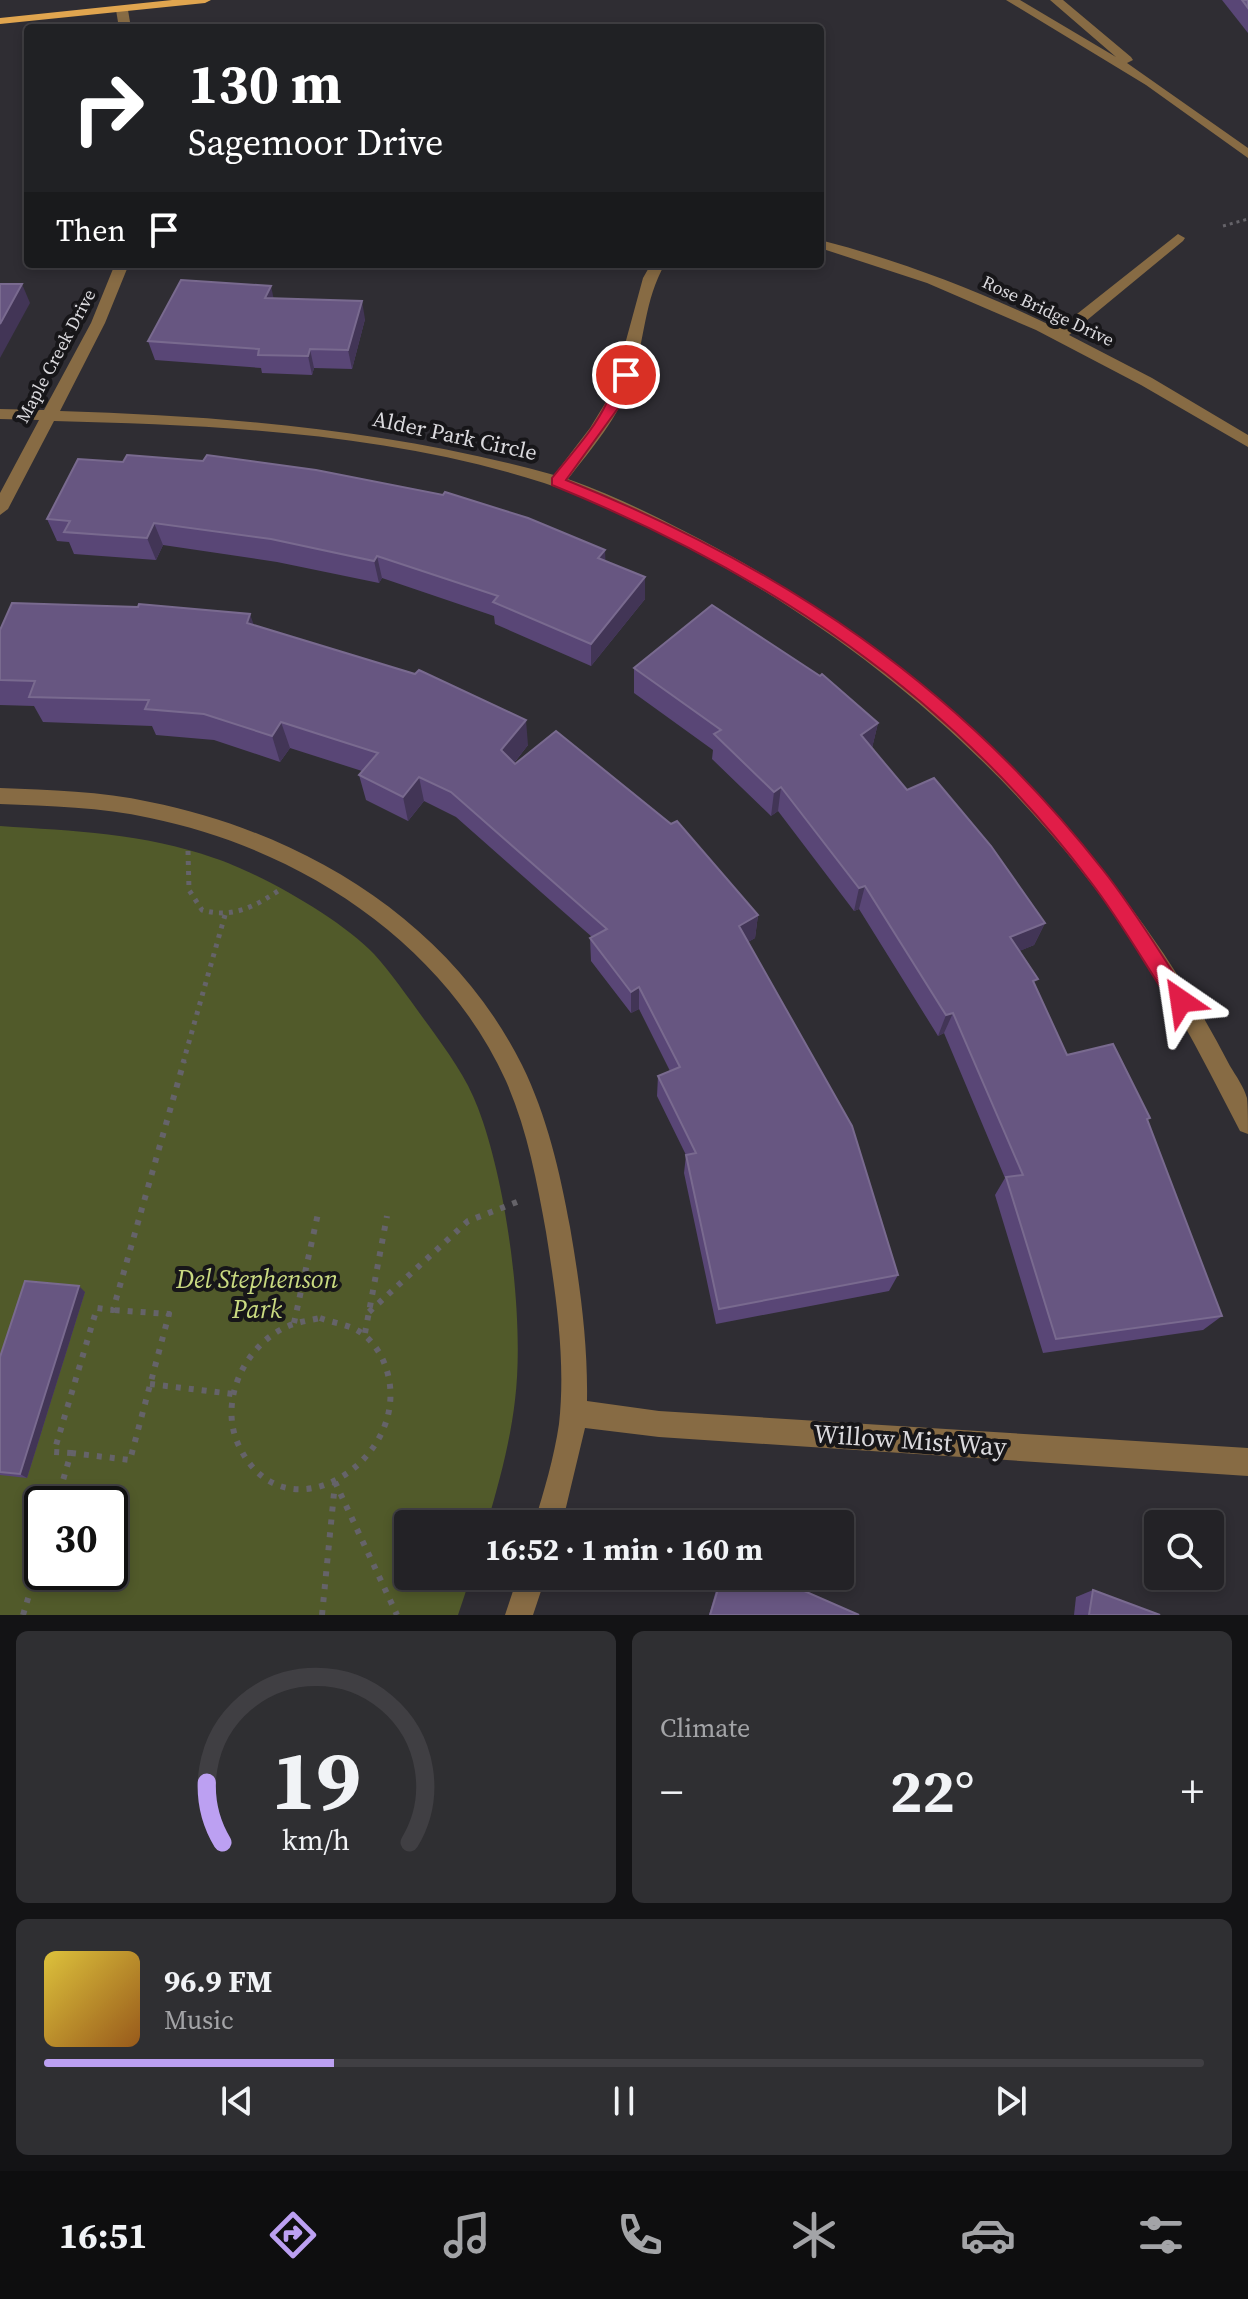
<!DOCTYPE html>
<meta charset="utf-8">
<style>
:root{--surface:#232226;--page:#2f2f32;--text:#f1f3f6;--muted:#a3a4a7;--line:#403f43;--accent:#bca0f2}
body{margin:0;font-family:"Source Serif 4",serif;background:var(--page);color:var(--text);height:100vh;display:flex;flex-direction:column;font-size:30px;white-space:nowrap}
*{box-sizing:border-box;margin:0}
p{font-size:26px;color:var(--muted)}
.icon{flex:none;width:44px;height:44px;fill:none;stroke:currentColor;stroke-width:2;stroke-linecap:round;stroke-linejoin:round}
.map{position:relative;height:1615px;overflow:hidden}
.drawer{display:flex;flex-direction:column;gap:16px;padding:16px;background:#131315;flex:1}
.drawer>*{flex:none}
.banner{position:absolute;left:24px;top:24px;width:800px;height:244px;border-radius:8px;box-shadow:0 4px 12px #0003,0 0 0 2px var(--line);background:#202124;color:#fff;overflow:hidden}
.controls{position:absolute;left:1144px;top:1510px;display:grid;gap:16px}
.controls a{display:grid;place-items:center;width:80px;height:80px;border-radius:8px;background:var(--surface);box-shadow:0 4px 12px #0003,0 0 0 2px var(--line);font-size:40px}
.speed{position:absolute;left:24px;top:1486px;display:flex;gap:16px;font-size:40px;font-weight:700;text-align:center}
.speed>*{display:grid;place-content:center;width:104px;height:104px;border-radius:50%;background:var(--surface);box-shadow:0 4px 12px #0003,0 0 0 2px var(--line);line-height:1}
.speed .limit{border:4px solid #111;border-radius:12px;background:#fff;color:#111}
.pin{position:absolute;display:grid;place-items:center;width:68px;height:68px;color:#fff;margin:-34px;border:4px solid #fff;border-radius:50%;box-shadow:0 2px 8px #0007}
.me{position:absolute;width:88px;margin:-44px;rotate:328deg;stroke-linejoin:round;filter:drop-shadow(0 0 6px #0008)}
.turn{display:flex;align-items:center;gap:28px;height:168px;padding:0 32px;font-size:36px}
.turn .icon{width:104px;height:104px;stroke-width:2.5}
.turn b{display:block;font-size:56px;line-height:68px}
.then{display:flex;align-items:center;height:76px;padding:0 32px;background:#0003;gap:16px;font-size:30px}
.big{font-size:60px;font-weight:700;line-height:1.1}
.drawer .card{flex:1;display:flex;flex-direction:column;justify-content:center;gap:12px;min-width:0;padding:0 28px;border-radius:12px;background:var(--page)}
.drawer .dial{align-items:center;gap:0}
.dial svg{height:208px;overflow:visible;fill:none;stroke:var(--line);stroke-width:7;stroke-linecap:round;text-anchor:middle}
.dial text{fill:var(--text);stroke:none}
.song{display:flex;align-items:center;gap:24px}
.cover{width:96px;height:96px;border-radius:12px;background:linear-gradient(135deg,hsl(50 70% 55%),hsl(30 70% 35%))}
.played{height:8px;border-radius:4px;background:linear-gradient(90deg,var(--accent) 25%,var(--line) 25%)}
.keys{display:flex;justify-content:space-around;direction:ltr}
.heat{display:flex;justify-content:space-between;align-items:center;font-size:44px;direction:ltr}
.drawer .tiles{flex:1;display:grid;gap:16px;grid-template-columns:1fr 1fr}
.card:last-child{grid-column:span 2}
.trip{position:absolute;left:394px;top:1510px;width:460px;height:80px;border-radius:8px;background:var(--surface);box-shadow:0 4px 12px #0003,0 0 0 2px var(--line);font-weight:700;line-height:80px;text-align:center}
.menu{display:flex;height:128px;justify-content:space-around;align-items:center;background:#0e0e0f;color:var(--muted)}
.menu .icon{width:56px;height:56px}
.menu .active{color:var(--accent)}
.menu b{font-size:36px;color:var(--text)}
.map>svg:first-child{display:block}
.green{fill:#515a2a;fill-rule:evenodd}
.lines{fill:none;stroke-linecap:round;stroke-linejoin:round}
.path-far2{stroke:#656369;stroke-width:3;stroke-dasharray:3 4;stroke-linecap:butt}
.path-far1{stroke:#656369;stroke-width:5;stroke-dasharray:4 6;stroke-linecap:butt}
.path{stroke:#656369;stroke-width:6;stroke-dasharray:5 8;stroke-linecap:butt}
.minor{fill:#876b44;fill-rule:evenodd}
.major{fill:#e0a54f;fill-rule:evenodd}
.wall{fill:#594676}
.shaded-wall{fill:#423556}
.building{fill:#675681;stroke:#796a8f;stroke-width:2}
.route{fill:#e11d48;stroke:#92132f;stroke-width:2}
.labels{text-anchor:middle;stroke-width:8;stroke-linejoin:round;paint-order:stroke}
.far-street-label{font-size:18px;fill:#dad9dd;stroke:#171619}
.street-label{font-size:22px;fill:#dad9dd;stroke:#171619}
.near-park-label{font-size:26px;font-style:italic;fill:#c9da81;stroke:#171619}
.near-street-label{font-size:26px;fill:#dad9dd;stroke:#171619}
</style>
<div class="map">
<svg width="1248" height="1615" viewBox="0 0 1248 1615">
<rect width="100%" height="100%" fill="#2f2d33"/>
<path class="green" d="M0 826C73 831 144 833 214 858 260 873 341 919 374 954 394 976 411 1002 429 1026 447 1051 467 1078 478 1108 507 1184 525 1320 515 1400 510 1443 499 1483 487 1524H408V1576H471L458 1615H0ZM42 1504H110V1572H42Z"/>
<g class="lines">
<polyline class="path-far2" points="1223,226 1248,219"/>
<g class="path-far1">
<path d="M188 851 189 890 202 910C233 919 256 906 281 889"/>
<polyline points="183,1063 225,915"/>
</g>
<g class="path">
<polyline points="369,1312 468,1221 517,1202"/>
<path d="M320 1318C331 1322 344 1324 355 1329 369 1336 380 1351 385 1365 419 1455 286 1545 239 1446 219 1405 241 1352 280 1330 292 1323 306 1321 320 1318Z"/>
<polyline points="294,1323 319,1209"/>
<polyline points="365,1333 387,1216"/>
<polyline points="150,1384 233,1394"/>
<polyline points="71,1453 130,1460 169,1314 113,1310"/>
<polyline points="335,1482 397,1615"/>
<polyline points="56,1504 71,1453 54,1452 97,1308 113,1310 184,1061"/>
<polyline points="23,1615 42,1552"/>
<polyline points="322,1615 335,1483"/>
</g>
<g class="minor">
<polygon points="1006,0 1020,0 1116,57 1050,0 1063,0 1131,57 1133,60 1127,63 1248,148 1248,158 1146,85"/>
<polygon points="122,7 128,10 131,28 119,28 116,10"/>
<path d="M1178 234 1185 238 1183 241 1069 335 1152 378 1248 435V447L1141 385 1036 330 927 283 820 248V240C902 261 982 292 1058 329Z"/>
<path d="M115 264H129L105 323 60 411C227 416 392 430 554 475L590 428 612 392 643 278 651 264H665C644 300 645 340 632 379 619 417 592 448 568 479 621 498 672 524 722 551 910 654 1067 800 1182 982 1199 1009 1215 1037 1230 1066 1236 1076 1244 1087 1247 1098 1248 1108 1248 1123 1248 1134L1240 1131C1208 1069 1177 1008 1139 950 1033 790 885 657 718 564 662 534 605 503 544 483 388 433 218 425 54 421L8 509 0 515V493L39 420 0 419V409L44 410 91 323Z"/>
<path d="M0 788C50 790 101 791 150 802 304 833 450 921 522 1065 547 1116 560 1172 570 1227 580 1285 588 1343 587 1401L659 1411 1248 1448V1476L659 1437 585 1428 562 1524H534C544 1491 554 1458 559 1424 566 1361 556 1295 546 1232 537 1181 527 1129 506 1081 442 940 297 848 150 818 101 807 50 806 0 804Z"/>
<polygon points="518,1576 546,1576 533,1615 505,1615"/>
</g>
<polygon class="major" points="172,0 211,0 205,3 0,24 0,18"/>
</g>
<g class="wall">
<polygon points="1222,0 1248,0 1248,33"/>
<polygon points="274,298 365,319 352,369 314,368 312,375 262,373 261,368 155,360 148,341"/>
<polygon points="78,459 605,561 645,599 591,666 495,624 494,616 382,578 379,583 277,562 163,545 156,560 74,554 69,542 57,541 47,519"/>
<polygon points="254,625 528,745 514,763 758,915 755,938 748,942 898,1275 889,1291 716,1324 684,1173 686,1155 657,1096 658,1076 670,1071 639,1009 631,1013 591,961 590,938 592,937 456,817 424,801 408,821 366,800 359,775 362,771 290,748 280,762 214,740 156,735 152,726 43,722 34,706 0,705 0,630"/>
<polygon points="634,668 878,723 872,748 907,790 1045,923 1034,945 1019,951 1067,1055 1147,1121 1222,1316 1203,1330 1043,1353 995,1195 1005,1178 944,1033 938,1036 859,909 854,911 778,811 771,816 712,759 713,750 634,693"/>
<polygon points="85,1292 27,1478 0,1475 0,1357"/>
<polygon points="720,1576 770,1576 859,1615 709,1615"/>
<polygon points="1093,1590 1160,1615 1074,1615 1076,1597"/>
</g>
<g class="shaded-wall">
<polygon points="22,284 30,303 0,358 0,324"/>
<polygon points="271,286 275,305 265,298"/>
<polygon points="362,301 365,319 352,369 348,350"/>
<polygon points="310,349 314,368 312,375 308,356"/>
<polygon points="154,523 163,545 156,560 147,538"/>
<polygon points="605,550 606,572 598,558"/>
<polygon points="377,556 382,578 379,583 374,561"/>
<polygon points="645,577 645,599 591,666 591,644"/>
<polygon points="250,614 259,640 247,623"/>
<polygon points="526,720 528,745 504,775 501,750"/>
<polygon points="281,722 290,748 280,762 272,736"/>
<polygon points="878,723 872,748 855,759 861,735"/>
<polygon points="419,777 424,801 408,821 403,797"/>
<polygon points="781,787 778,811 771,816 774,792"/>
<polygon points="865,886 859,909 854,911 859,888"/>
<polygon points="758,915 755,938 736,949 739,926"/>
<polygon points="1045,923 1034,945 1000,959 1010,937"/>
<polygon points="639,987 639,1009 631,1013 631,992"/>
<polygon points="953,1013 944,1033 938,1036 946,1015"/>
<polygon points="79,1286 85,1292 27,1478 20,1474"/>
</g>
<g class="building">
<polygon points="1242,0 1248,0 1248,8"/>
<polygon points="181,280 271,286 265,298 362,301 348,350 310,349 308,356 258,355 259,349 148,341"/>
<polygon points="0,284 22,284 0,324"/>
<polygon points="127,455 203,461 207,455 316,470 443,495 445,492 528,518 605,550 598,558 645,577 591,644 493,602 498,596 377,556 374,561 271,539 154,523 147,538 64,532 70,521 47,519 78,459 123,462"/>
<polygon points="12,603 138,607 139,604 250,614 247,623 415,674 419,670 526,720 501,750 515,764 556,731 671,824 677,821 758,915 739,926 852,1126 898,1275 719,1309 686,1155 696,1153 658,1076 680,1067 639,987 631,992 590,938 607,929 451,792 419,777 403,797 359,775 378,753 281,722 272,736 204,714 145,709 149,700 29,697 35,681 0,680 0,630"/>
<polygon points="712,605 820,676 822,674 878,723 861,735 907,790 934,778 991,846 1045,923 1010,937 1038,979 1033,981 1067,1055 1113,1044 1150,1118 1147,1119 1222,1316 1056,1339 1006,1177 1023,1175 953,1013 946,1015 865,886 859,888 781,787 774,792 714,734 721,730 634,668"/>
<polygon points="25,1281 79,1286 20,1474 0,1472 0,1357"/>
<polygon points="722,1576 770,1576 859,1615 710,1615"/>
<polygon points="1093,1590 1160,1615 1089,1615"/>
</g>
<path class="route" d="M626 371 633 375 621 404 566 480C783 567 958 685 1103 870 1134 909 1160 953 1188 995L1191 1001 1188 1008 1181 1010 1174 1008C1146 966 1121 921 1090 881 948 693 768 573 552 485V478C571 454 594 430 607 402 612 391 615 375 626 371Z"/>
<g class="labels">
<g class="far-street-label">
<text transform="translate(1048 311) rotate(25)" y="6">Rose Bridge Drive</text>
<text transform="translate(56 356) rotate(-62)" y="6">Maple Creek Drive</text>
</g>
<g class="street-label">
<text transform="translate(455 435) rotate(12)" y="8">Alder Park Circle</text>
</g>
<g class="near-park-label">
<text x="257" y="1288">Del Stephenson<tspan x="257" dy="30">Park</tspan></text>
</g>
<g class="near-street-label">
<text transform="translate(910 1440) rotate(4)" y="9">Willow Mist Way</text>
</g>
</g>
</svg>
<div class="controls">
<a><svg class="icon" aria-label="search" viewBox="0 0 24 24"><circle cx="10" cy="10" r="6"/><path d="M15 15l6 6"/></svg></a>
</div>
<div class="speed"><div class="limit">30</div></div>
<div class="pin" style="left:626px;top:375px;background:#d93025"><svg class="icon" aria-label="arrive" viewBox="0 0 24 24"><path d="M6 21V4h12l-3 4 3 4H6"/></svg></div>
<svg class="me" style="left:1181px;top:1001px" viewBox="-20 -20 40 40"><path d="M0-17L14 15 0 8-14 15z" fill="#e11d48" stroke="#fff" stroke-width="4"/></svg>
<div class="trip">16:52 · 1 min · 160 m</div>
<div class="banner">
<div class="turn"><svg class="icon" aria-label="right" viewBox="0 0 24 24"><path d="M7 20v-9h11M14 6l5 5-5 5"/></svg><div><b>130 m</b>Sagemoor Drive</div></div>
<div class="then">Then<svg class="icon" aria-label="arrive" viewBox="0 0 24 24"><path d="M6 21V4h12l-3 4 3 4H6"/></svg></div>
</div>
</div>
<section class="drawer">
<div class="tiles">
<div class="card dial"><svg viewBox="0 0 100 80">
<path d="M14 69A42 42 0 1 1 86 69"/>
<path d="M14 69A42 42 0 0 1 8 46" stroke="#bca0f2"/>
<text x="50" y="56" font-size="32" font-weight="700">19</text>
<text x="50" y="72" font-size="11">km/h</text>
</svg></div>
<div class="card"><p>Climate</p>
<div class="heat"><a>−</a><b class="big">22°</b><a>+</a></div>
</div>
<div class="card">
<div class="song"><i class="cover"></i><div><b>96.9 FM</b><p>Music</p></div></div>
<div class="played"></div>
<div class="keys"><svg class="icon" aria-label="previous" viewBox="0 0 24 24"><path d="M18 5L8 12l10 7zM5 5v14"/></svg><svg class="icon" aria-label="pause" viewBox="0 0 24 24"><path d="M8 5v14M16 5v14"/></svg><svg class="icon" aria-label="next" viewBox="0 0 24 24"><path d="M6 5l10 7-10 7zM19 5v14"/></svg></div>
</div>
</div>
</section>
<nav class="menu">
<b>16:51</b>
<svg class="icon active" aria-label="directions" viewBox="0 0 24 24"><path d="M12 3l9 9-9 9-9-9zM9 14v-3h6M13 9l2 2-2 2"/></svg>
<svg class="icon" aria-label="music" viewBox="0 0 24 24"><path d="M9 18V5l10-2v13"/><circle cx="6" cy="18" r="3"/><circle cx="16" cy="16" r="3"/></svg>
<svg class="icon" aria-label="phone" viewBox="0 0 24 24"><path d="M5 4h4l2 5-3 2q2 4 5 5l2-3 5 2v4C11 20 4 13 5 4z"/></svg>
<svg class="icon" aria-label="climate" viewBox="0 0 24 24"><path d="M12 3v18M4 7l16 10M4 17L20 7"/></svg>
<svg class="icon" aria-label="car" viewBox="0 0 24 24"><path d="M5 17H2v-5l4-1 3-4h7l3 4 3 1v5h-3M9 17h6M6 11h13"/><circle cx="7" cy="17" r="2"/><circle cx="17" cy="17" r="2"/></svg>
<svg class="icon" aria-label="filters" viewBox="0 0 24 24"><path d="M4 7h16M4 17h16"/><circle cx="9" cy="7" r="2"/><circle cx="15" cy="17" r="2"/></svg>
</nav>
